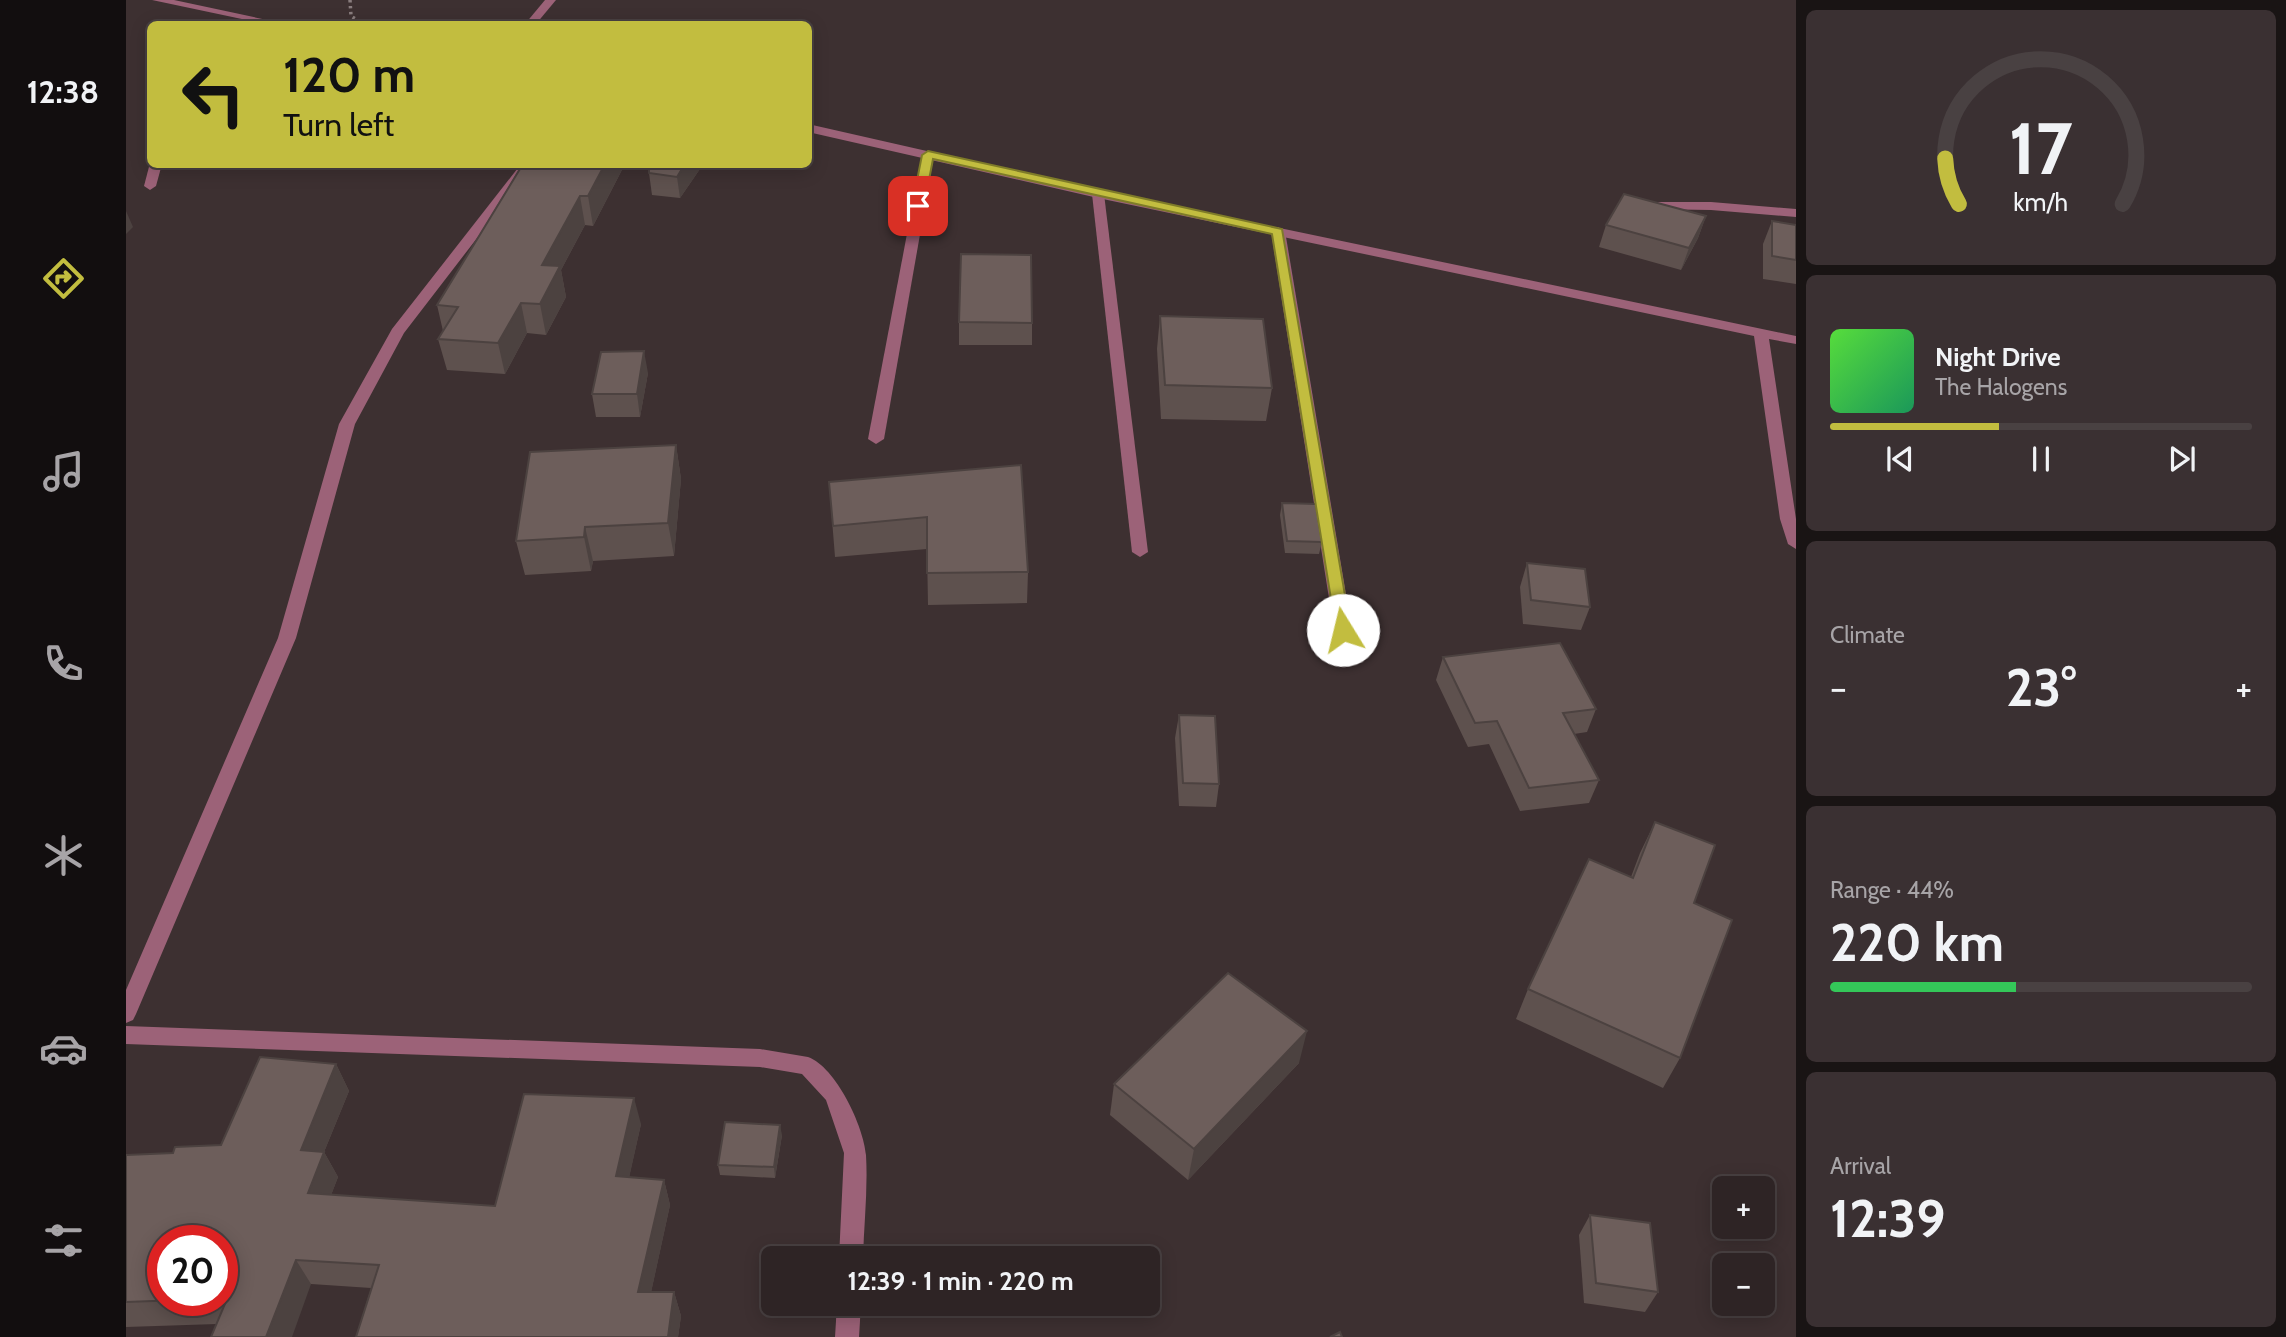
<!DOCTYPE html>
<meta charset="utf-8">
<style>
:root{--surface:#2e2425;--page:#3a3032;--text:#f1f3f6;--muted:#a7a4a7;--line:#494142;--accent:#c2bd3f}
body{margin:0;font-family:Cabin,sans-serif;background:var(--page);color:var(--text);height:100vh;display:flex;flex-direction:column;font-size:26px;white-space:nowrap}
*{box-sizing:border-box;margin:0}
p{font-size:23px;color:var(--muted)}
.icon{flex:none;width:38px;height:38px;fill:none;stroke:currentColor;stroke-width:2;stroke-linecap:round;stroke-linejoin:round}
.map{position:relative;flex:1;overflow:hidden}
.side{display:flex;flex-direction:column;gap:10px;padding:10px;background:#191414;width:490px}
.side>*{flex:none}
.guide{position:absolute;left:21px;top:21px;width:665px;height:147px;border-radius:10px;box-shadow:0 4px 18px #0003,0 0 0 2px var(--line);background:#c2bd3f;color:#111;overflow:hidden}
.controls{position:absolute;left:1586px;top:1176px;display:grid;gap:14px}
.controls a{display:grid;place-items:center;width:63px;height:63px;border-radius:10px;background:var(--surface);box-shadow:0 4px 18px #0003,0 0 0 2px var(--line);font-size:35px}
.speed{position:absolute;left:21px;top:1225px;display:flex;gap:14px;font-size:35px;font-weight:700;text-align:center}
.speed>*{display:grid;place-content:center;width:91px;height:91px;border-radius:50%;background:var(--surface);box-shadow:0 4px 18px #0003,0 0 0 2px var(--line);line-height:1}
.speed .limit{border:10px solid #d22;background:#fff;color:#111}
.pin{position:absolute;display:grid;place-items:center;width:60px;height:60px;color:#fff;margin:-30px;border-radius:14px;box-shadow:0 4px 10px #0006}
.me{position:absolute;width:77px;margin:-38px;rotate:351deg;stroke-linejoin:round;filter:drop-shadow(0 0 5px #0008)}
.turn{display:flex;align-items:center;gap:24px;height:147px;padding:0 21px;font-size:32px}
.turn .icon{width:91px;height:91px;stroke-width:2.5}
.turn b{display:block;font-size:49px;line-height:60px}
.big{font-size:52px;font-weight:700;line-height:1.1}
.side .tile{flex:1;display:flex;flex-direction:column;justify-content:center;gap:10px;min-width:0;padding:0 24px;border-radius:10px;background:var(--page)}
.side .dial{align-items:center;gap:0}
.dial svg{height:182px;overflow:visible;fill:none;stroke:var(--line);stroke-width:7;stroke-linecap:round;text-anchor:middle}
.dial text{fill:var(--text);stroke:none}
.song{display:flex;align-items:center;gap:21px}
.cover{width:84px;height:84px;border-radius:10px;background:linear-gradient(135deg,hsl(110 70% 55%),hsl(150 70% 35%))}
.played{height:7px;border-radius:4px;background:linear-gradient(90deg,var(--accent) 40%,var(--line) 40%)}
.keys{display:flex;justify-content:space-around;direction:ltr}
.heat{display:flex;justify-content:space-between;align-items:center;font-size:38px;direction:ltr}
.charge{height:10px;border-radius:5px;background:linear-gradient(90deg,#34c759 44%,var(--line) 0)}
.trip{position:absolute;left:635px;top:1246px;width:399px;height:70px;border-radius:10px;background:var(--surface);box-shadow:0 4px 18px #0003,0 0 0 2px var(--line);font-weight:700;line-height:70px;text-align:center}
main{display:flex;flex:1;min-height:0}
.tab-bar{display:flex;flex-direction:column;width:126px;justify-content:space-around;align-items:center;background:#120e0f;color:var(--muted)}
.tab-bar .icon{width:49px;height:49px}
.tab-bar .selected{color:var(--accent)}
.tab-bar b{font-size:32px;color:var(--text)}
.map>svg:first-child{display:block}
.lines{fill:none;stroke-linecap:round;stroke-linejoin:round}
.path{stroke:#897d7e;stroke-width:3.5;stroke-dasharray:2.5 3.5;stroke-linecap:butt}
.service{fill:#9c6278;fill-rule:evenodd}
.minor{fill:#9c6278;fill-rule:evenodd}
.wall{fill:#5e514e;fill-rule:evenodd}
.shaded-wall{fill:#4c4240}
.building{fill:#6d5e5b;stroke:#4c4240;stroke-width:2}
.route{fill:#c2bd3f;stroke:#7e7b29;stroke-width:2}
</style>
<main>
<nav class="tab-bar">
<b>12:38</b>
<svg class="icon selected" aria-label="directions" viewBox="0 0 24 24"><path d="M12 3l9 9-9 9-9-9zM9 14v-3h6M13 9l2 2-2 2"/></svg>
<svg class="icon" aria-label="music" viewBox="0 0 24 24"><path d="M9 18V5l10-2v13"/><circle cx="6" cy="18" r="3"/><circle cx="16" cy="16" r="3"/></svg>
<svg class="icon" aria-label="phone" viewBox="0 0 24 24"><path d="M5 4h4l2 5-3 2q2 4 5 5l2-3 5 2v4C11 20 4 13 5 4z"/></svg>
<svg class="icon" aria-label="climate" viewBox="0 0 24 24"><path d="M12 3v18M4 7l16 10M4 17L20 7"/></svg>
<svg class="icon" aria-label="car" viewBox="0 0 24 24"><path d="M5 17H2v-5l4-1 3-4h7l3 4 3 1v5h-3M9 17h6M6 11h13"/><circle cx="7" cy="17" r="2"/><circle cx="17" cy="17" r="2"/></svg>
<svg class="icon" aria-label="filters" viewBox="0 0 24 24"><path d="M4 7h16M4 17h16"/><circle cx="9" cy="7" r="2"/><circle cx="15" cy="17" r="2"/></svg>
</nav>
<div class="map">
<svg width="1670" height="1337" viewBox="0 0 1670 1337">
<rect width="100%" height="100%" fill="#3d3031"/>
<g class="lines">
<polyline class="path" points="224,0 225,16 234,22 249,24"/>
<g class="service">
<polygon points="419,0 430,0 410,24 399,24"/>
<polygon points="802,151 808,155 758,439 750,444 742,439 796,155"/>
<polygon points="24,163 36,164 30,186 24,190 18,186"/>
<polygon points="972,190 978,194 1022,552 1014,557 1006,552 966,194"/>
<polygon points="1527,202 1585,202 1670,209 1670,217 1585,210 1522,209 1522,203"/>
<polygon points="1152,227 1159,231 1226,630 1217,636 1208,630 1145,231"/>
</g>
<g class="minor">
<polygon points="26,0 48,0 160,24 139,24"/>
<polygon points="682,124 972,190 1670,336 1670,344 1643,339 1670,519 1670,549 1662,544 1654,519 1628,336 972,198 682,132"/>
<polygon points="395,164 408,164 278,333 229,424 170,638 10,1014 7,1020 0,1023 0,990 152,638 213,424 266,329"/>
<path d="M0 1026 634 1049 682 1057C710 1067 738 1127 740 1155 742 1189 738 1224 737 1258H713L718 1153 700 1100 676 1074 634 1067 0 1044Z"/>
<polygon points="711,1304 735,1304 733,1337 709,1337"/>
</g>
</g>
<g class="wall">
<polygon points="396,164 499,164 467,226 459,225 435,270 440,297 420,335 401,333 379,374 321,370 312,339 317,331 311,305"/>
<polygon points="576,166 554,198 526,195 523,173"/>
<polygon points="1580,216 1572,238 1555,270 1473,247 1480,225"/>
<polygon points="1646,221 1670,225 1670,284 1637,279 1637,244"/>
<polygon points="1034,316 1146,388 1140,421 1035,419 1031,349"/>
<polygon points="833,322 906,323 906,345 833,345"/>
<polygon points="522,373 514,417 470,417 466,394"/>
<polygon points="550,445 555,479 548,556 467,561 465,571 399,575 390,541"/>
<polygon points="895,465 902,572 901,603 802,605 801,549 709,557 703,482"/>
<polygon points="1156,503 1196,542 1193,554 1159,553 1154,515"/>
<polygon points="1401,563 1464,607 1455,630 1397,624 1394,587"/>
<polygon points="1317,657 1470,709 1461,732 1448,734 1473,780 1463,803 1394,811 1363,744 1342,747 1310,680"/>
<polygon points="1053,715 1093,784 1090,807 1053,806 1049,738"/>
<polygon points="1529,822 1568,903 1554,1058 1537,1088 1390,1019 1402,989 1505,877 1514,853"/>
<polygon points="1173,1063 1062,1180 984,1115 988,1084"/>
<path d="M210 1064 223 1091 198 1152 212 1177 205 1195 369 1206 515 1124 503 1177 538 1180 544 1205 525 1292H548L555 1316 552 1337H230L245 1288 185 1284 91 1324 0 1327V1155L47 1153 95 1145ZM96 1241V1300H37Z"/>
<polygon points="656,1135 649,1178 594,1175 592,1165"/>
<polygon points="1464,1215 1532,1292 1519,1312 1458,1303 1453,1235"/>
</g>
<g class="shaded-wall">
<polygon points="479,164 499,164 467,226 462,196"/>
<polygon points="559,164 576,164 576,166 554,198 551,177"/>
<polygon points="454,196 459,225 435,270 440,297 420,335 414,304 416,265"/>
<polygon points="0,211 7,227 0,234"/>
<polygon points="1580,216 1572,238 1555,270 1563,248"/>
<polygon points="395,303 401,333 379,374 372,343"/>
<polygon points="518,351 522,373 514,417 511,394"/>
<polygon points="550,445 555,479 548,556 542,523"/>
<polygon points="459,527 467,561 465,571 458,537"/>
<polygon points="1181,1031 1173,1063 1062,1180 1068,1149"/>
<polygon points="210,1064 223,1091 198,1152 212,1177 196,1219 182,1193 175,1150"/>
<polygon points="508,1098 515,1124 498,1201 490,1176"/>
<polygon points="654,1125 656,1135 649,1178 648,1167"/>
<polygon points="538,1180 544,1205 520,1316 512,1292"/>
<polygon points="170,1260 185,1284 166,1337 140,1337"/>
<polygon points="548,1292 555,1316 552,1337 542,1337"/>
</g>
<g class="building">
<polygon points="397,164 479,164 462,196 454,196 416,265 434,266 414,304 395,303 372,343 312,339 332,307 311,305"/>
<polygon points="523,164 559,164 551,177 523,173"/>
<polygon points="1498,194 1580,216 1563,248 1480,225"/>
<polygon points="1646,221 1670,225 1670,260 1646,256"/>
<polygon points="835,254 905,255 906,323 833,322"/>
<polygon points="1034,316 1137,319 1146,388 1039,385"/>
<polygon points="518,351 511,394 466,394 475,352"/>
<polygon points="550,445 542,523 459,527 458,537 390,541 404,452"/>
<polygon points="895,465 902,572 801,573 801,517 707,526 703,482"/>
<polygon points="1156,503 1190,504 1196,542 1161,541"/>
<polygon points="1401,563 1459,569 1464,607 1405,600"/>
<polygon points="1434,643 1470,709 1437,713 1473,780 1403,788 1371,721 1349,723 1317,657"/>
<polygon points="1053,715 1089,716 1093,784 1057,783"/>
<polygon points="1529,822 1589,845 1568,903 1606,920 1554,1058 1402,989 1463,859 1507,878"/>
<polygon points="1102,973 1181,1031 1068,1149 988,1084"/>
<polygon points="134,1057 210,1064 175,1150 198,1152 182,1193 369,1206 398,1094 508,1098 490,1176 538,1180 512,1292 548,1292 542,1337 230,1337 253,1265 170,1260 140,1337 85,1337 101,1299 96,1299 96,1241 37,1241 37,1300 54,1300 0,1302 0,1155 47,1153 49,1147 95,1145"/>
<polygon points="599,1122 654,1125 648,1167 592,1165"/>
<polygon points="1464,1215 1524,1223 1532,1292 1470,1283"/>
<polygon points="1214,1332 1216,1337 1204,1337"/>
</g>
<polygon class="route" points="802,151 1156,229 1225,630 1223,634 1212,634 1210,630 1146,234 807,159 798,206 792,210 786,206 796,155"/>
</svg>
<div class="controls">
<a>+</a>
<a>−</a>
</div>
<div class="speed"><div class="limit">20</div></div>
<div class="pin" style="left:792px;top:206px;background:#d93025"><svg class="icon" aria-label="arrive" viewBox="0 0 24 24"><path d="M6 21V4h12l-3 4 3 4H6"/></svg></div>
<svg class="me" style="left:1217px;top:630px" viewBox="-20 -20 40 40"><circle r="19" fill="#fff"/><path d="M0-13L10 11 0 6-10 11z" fill="#c2bd3f"/></svg>
<div class="trip">12:39 · 1 min · 220 m</div>
<div class="guide">
<div class="turn"><svg class="icon" aria-label="left" viewBox="0 0 24 24"><path d="M17 20v-9H6M10 6l-5 5 5 5"/></svg><div><b>120 m</b>Turn left</div></div>
</div>
</div>
<section class="side">
<div class="tile dial"><svg viewBox="0 0 100 80">
<path d="M14 69A42 42 0 1 1 86 69"/>
<path d="M14 69A42 42 0 0 1 8 49" stroke="#c2bd3f"/>
<text x="50" y="56" font-size="32" font-weight="700">17</text>
<text x="50" y="72" font-size="11">km/h</text>
</svg></div>
<div class="tile">
<div class="song"><i class="cover"></i><div><b>Night Drive</b><p>The Halogens</p></div></div>
<div class="played"></div>
<div class="keys"><svg class="icon" aria-label="previous" viewBox="0 0 24 24"><path d="M18 5L8 12l10 7zM5 5v14"/></svg><svg class="icon" aria-label="pause" viewBox="0 0 24 24"><path d="M8 5v14M16 5v14"/></svg><svg class="icon" aria-label="next" viewBox="0 0 24 24"><path d="M6 5l10 7-10 7zM19 5v14"/></svg></div>
</div>
<div class="tile"><p>Climate</p>
<div class="heat"><a>−</a><b class="big">23°</b><a>+</a></div>
</div>
<div class="tile"><p>Range · 44%</p><b class="big">220 km</b><div class="charge"></div></div>
<div class="tile"><p>Arrival</p><b class="big">12:39</b></div>
</section>
</main>
